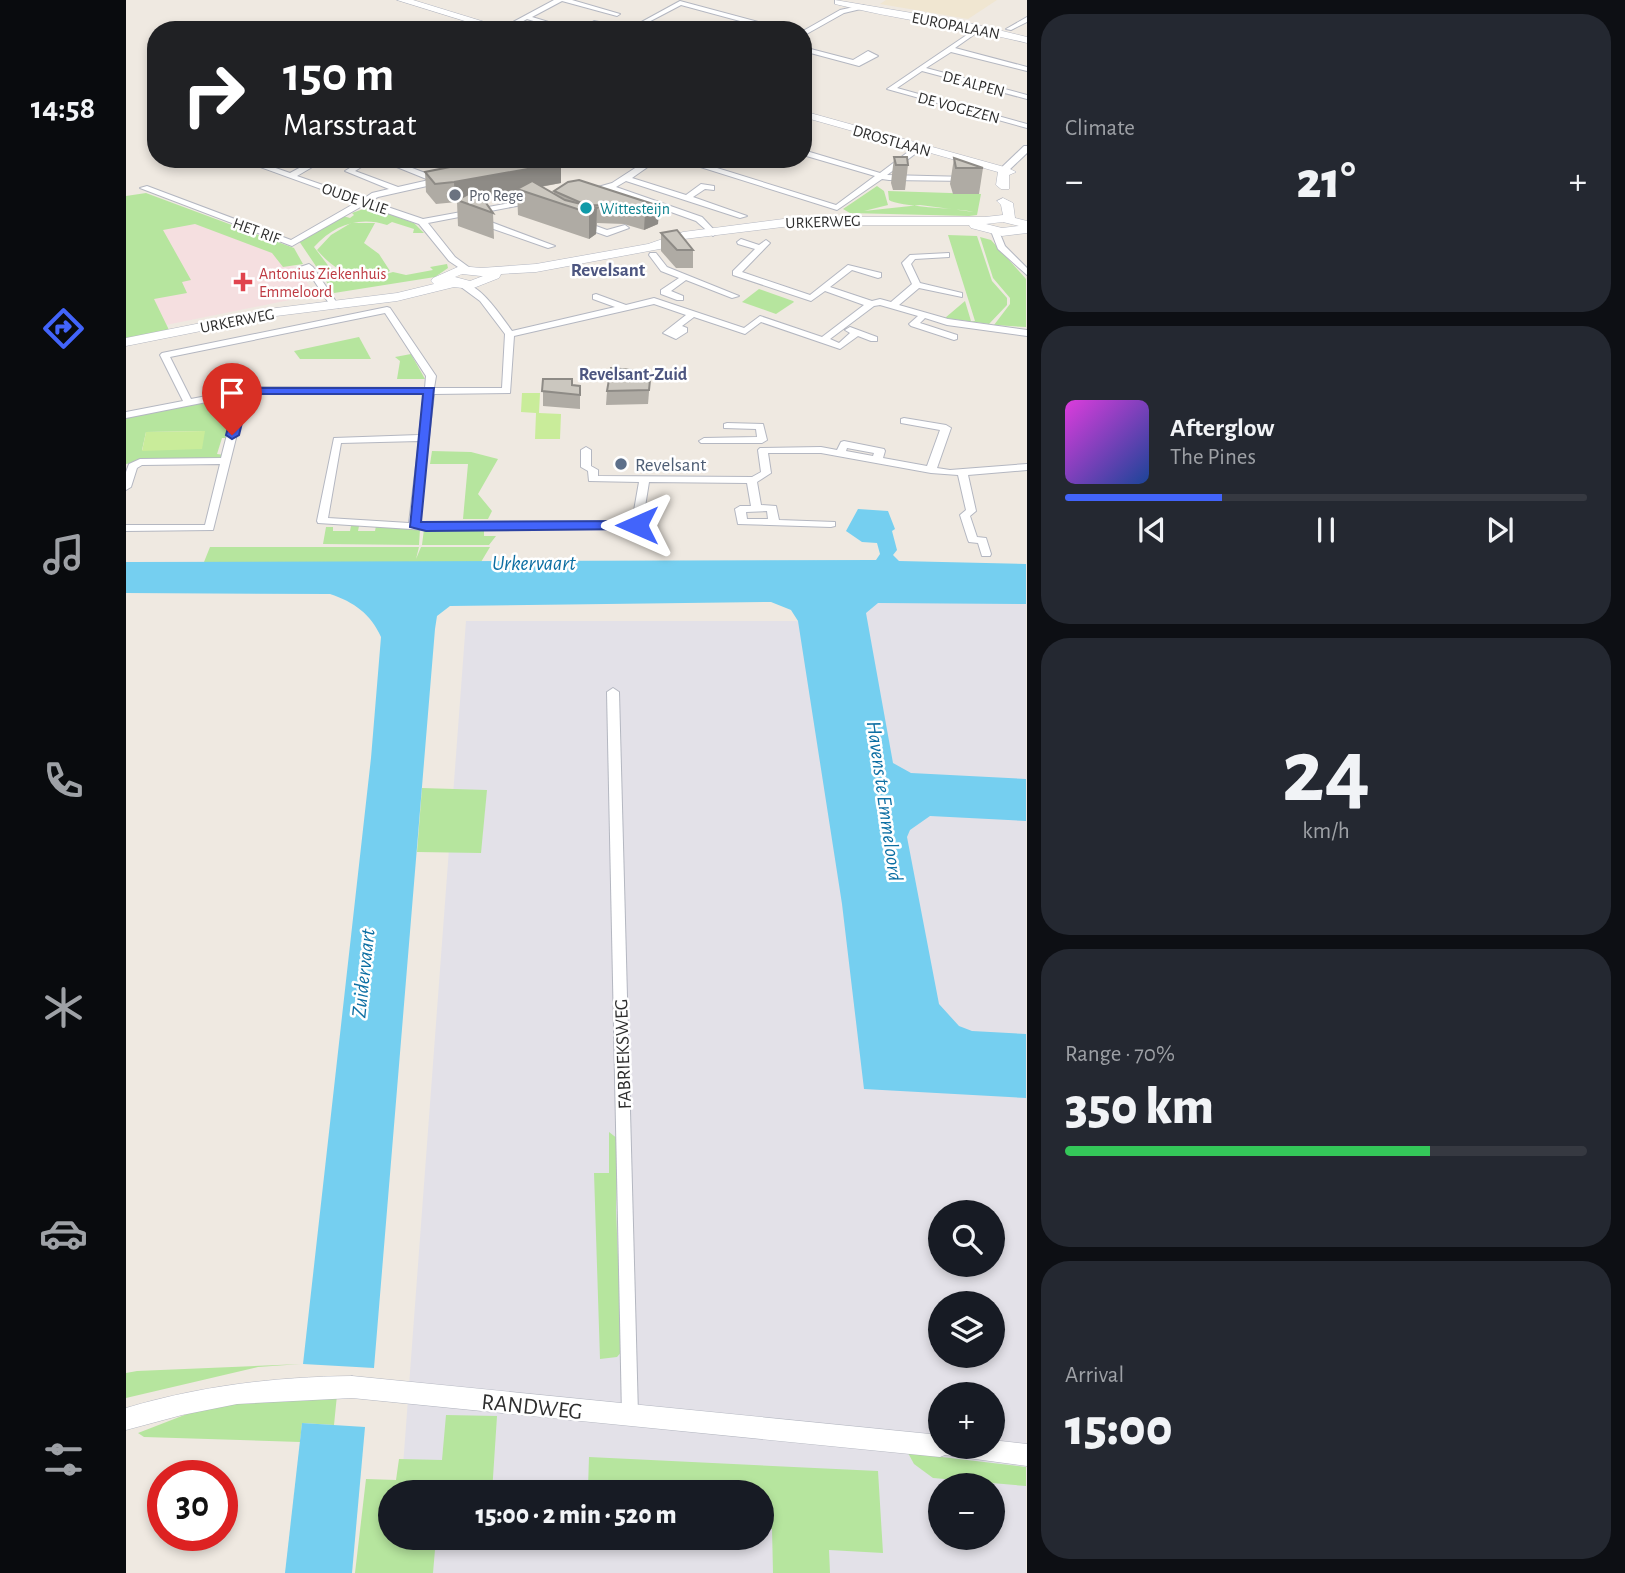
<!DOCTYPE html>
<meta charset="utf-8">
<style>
:root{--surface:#171b24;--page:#242831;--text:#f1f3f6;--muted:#9ea1a6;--line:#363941;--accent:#4264fb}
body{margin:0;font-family:"Alegreya Sans",sans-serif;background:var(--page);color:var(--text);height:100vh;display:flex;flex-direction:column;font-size:26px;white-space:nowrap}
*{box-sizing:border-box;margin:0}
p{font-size:23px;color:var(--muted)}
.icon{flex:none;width:38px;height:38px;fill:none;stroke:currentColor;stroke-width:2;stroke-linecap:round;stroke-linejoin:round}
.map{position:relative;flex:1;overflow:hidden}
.sheet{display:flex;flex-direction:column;gap:14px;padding:14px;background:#0d0f14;width:598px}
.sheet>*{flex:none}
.hud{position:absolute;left:21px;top:21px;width:665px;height:147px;border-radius:28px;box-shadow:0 4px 10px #0003;background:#202124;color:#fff;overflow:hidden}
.tools{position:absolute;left:802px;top:1200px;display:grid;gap:14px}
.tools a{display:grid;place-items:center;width:77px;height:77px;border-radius:50%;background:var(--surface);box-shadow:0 4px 10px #0003;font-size:35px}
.speed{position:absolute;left:21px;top:1460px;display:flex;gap:14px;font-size:35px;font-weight:700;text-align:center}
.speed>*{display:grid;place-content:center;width:91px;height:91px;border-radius:50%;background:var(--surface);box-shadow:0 4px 10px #0003;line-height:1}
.speed .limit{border:10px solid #d22;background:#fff;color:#111}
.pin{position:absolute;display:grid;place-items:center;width:60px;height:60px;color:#fff;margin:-72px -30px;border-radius:50% 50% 50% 0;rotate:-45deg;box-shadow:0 0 7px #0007}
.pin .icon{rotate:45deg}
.me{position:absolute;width:77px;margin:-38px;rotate:270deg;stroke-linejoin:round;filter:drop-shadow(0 0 5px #0008)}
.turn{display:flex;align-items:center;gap:24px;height:147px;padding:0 21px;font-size:32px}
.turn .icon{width:91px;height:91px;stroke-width:2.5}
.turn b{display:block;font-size:49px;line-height:60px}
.big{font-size:52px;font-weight:800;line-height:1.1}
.sheet .card{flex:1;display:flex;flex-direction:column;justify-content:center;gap:10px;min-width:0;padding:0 24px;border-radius:28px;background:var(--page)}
.sheet .dial{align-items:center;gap:0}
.dial b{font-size:91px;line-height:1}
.song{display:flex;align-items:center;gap:21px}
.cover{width:84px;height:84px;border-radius:10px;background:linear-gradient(135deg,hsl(300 70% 55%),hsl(220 70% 35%))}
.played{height:7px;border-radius:4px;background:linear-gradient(90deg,var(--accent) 30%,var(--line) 30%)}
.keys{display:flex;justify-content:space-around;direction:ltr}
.heat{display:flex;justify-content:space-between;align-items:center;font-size:38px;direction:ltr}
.charge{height:10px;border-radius:5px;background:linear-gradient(90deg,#34c759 70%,var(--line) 0)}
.trip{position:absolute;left:252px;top:1480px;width:396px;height:70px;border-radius:35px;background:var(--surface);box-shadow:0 4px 10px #0003;font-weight:800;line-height:70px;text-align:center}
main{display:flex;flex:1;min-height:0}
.tabs{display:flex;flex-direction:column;width:126px;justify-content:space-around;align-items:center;background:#090b0e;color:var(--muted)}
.tabs .icon{width:49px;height:49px}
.tabs .selected{color:var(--accent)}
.tabs b{font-size:32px;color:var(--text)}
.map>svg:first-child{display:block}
.industrial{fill:#e3e1e8;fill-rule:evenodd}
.education{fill:#f0e6d1}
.medical{fill:#f5dfe0}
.green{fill:#b6e59e;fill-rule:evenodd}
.pitch{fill:#c9ec9a}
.water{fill:#75cff0}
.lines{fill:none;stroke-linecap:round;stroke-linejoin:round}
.street-casing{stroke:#b4b7c1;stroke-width:2}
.secondary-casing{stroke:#b4b7c1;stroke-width:1}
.street{fill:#fff;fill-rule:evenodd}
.secondary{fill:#fff;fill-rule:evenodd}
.wall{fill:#afaba4}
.shaded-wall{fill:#8e8b86}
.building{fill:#cbc7bf;stroke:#8e8b86;stroke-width:2}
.route{fill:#4264fb;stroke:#2b41a3;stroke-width:2}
.worship-dot{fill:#6b7280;stroke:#fff;stroke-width:2.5}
.culture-dot{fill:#0f9aa8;stroke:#fff;stroke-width:2.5}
.health-dot{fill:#e0444e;stroke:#fff;stroke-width:2.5}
.service-dot{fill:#5c6f8a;stroke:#fff;stroke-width:2.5}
.labels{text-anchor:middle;stroke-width:5;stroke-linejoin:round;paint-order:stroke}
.far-street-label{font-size:16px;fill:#2e2e2e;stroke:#fff}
.far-worship-label{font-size:16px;fill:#5b616d;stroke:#fff;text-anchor:start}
.far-culture-label{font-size:16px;fill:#0d838f;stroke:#fff;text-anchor:start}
.far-health-label{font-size:16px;fill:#be3a42;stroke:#fff;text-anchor:start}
.far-neighbourhood-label{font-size:18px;font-weight:bold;fill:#4d5680;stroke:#fff}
.far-quarter-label{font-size:19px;font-weight:bold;fill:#4d5680;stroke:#fff}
.service-label{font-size:19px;fill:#4e5e75;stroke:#fff;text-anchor:start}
.street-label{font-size:19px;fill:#2e2e2e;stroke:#fff}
.water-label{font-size:21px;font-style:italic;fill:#0d6fa3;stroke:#fff}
.near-street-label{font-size:23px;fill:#2e2e2e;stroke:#fff}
</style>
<main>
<nav class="tabs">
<b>14:58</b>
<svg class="icon selected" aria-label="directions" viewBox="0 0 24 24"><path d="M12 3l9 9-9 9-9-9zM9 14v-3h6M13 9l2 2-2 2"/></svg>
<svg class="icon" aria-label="music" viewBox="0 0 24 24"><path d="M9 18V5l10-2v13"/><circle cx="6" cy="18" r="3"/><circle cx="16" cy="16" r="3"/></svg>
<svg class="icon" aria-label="phone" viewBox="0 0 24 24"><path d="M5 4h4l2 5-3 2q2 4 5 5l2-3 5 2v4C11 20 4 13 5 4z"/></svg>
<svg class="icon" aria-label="climate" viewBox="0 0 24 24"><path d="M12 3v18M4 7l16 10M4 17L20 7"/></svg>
<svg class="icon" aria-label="car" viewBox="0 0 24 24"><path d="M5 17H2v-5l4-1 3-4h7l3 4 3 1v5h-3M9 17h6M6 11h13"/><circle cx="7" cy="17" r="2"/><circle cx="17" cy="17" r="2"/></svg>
<svg class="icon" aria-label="filters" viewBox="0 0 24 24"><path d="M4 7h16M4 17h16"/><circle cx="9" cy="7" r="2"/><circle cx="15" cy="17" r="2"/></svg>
</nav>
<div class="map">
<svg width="901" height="1573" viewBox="0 0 901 1573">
<rect width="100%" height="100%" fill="#efe9e1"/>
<path class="industrial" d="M747 599 900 600V1573H269L271 1538H635V1493H275L340 621H672ZM814 1213H866V1265H814ZM814 1304H866V1356H814ZM814 1395H866V1447H814ZM814 1486H866V1538H814Z"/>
<polygon class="education" points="760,0 871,0 842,19 754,4"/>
<polygon class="medical" points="70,222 148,252 176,273 188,295 35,326 26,297 31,228"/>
<g class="green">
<path d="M751 186 758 191 762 205 738 211 794 205 848 212C831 208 772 207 763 200L762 191 855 194 851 215 843 216 724 213 717 209Z"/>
<polygon points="20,193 168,248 177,264 157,267 146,253 69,224 37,230 65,280 56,282 61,293 28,299 43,330 0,339 0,196"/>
<path d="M243 207 288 223 298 233H287L288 229 266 222 261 225C233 216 208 225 188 247L204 268 240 280 267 272 280 275 307 270 304 267 321 264 322 268 309 277 208 293 173 241 217 216 224 218 228 215 226 213Z"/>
<path d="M225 223H249L238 243 253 254 264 271C236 287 210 272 191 250L205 235Z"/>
<polygon points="822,235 851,236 866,281 881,298 881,305 863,324 819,318 839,301 845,321 849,321"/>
<polygon points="854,237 865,240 900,279 900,327 868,325 884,304 884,298 867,278"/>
<polygon points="633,289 667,301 668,302 650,314 616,302"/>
<polygon points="233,337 245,359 174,359 168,351"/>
<polygon points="285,354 299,379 271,379 274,361 269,357"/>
<path d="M106 396 112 398 102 438H96L91 454 98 455 95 458H33L0 464V418ZM79 431 17 450H16L20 432Z"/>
<polygon points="306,451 345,452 372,459 352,494 366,511 362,519 337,519 342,464 304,464"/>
<polygon points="225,526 233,526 232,531 249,531 250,526 294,529 293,545 197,544 200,527 207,527 207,531 224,531"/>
<polygon points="298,529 358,531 358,536 370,536 363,545 296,545"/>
<polygon points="84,547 293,547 290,559 295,547 364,547 355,562 78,562"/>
<polygon points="296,788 361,790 355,853 291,852"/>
<polygon points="483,1132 492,1139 490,1210 496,1351 491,1357 474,1359 468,1173 483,1173"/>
<polygon points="175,1364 132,1367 0,1398 0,1373 11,1371"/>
<polygon points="211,1395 208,1425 176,1423 174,1442 18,1437 12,1433 92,1402"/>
<polygon points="320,1415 371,1416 366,1493 264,1493 264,1538 310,1538 307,1573 229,1573 240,1479 270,1480 273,1459 316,1460"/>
<polygon points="782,1453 900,1467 900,1486 807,1478 788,1464"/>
<polygon points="463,1457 752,1471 757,1553 703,1550 704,1573 647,1573 646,1529 635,1528 635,1493 546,1493 462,1488"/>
</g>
<g class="pitch">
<polygon points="396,393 414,393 413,413 435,414 434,439 409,439 410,413 395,412"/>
<polygon points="79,431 76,449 16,451 20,432"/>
</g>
<g class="water">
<path d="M732 509 762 511 769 529 766 531 771 550 767 555 773 561 900 564V604L752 603 740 613 767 763 785 773 900 779V821L804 816 784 830 781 837 813 1004 833 1026 846 1031 900 1034V1098L738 1089 716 904 672 621 665 610 645 602 324 606 311 616 309 629 248 1368 177 1364 245 758 255 637C245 614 228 602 204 594L0 593V562L750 560 754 554 751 543 736 542 720 531Z"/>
<polygon points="176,1423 239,1427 226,1573 159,1573"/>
</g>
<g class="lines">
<defs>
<g id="street">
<polygon points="428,0 446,0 494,14 491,16 436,1 406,17 449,30 437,30 401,19 381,30 374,29"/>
<polygon points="554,1 658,29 659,30 647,30 555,5 515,26 510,25"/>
<polygon points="737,5 740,7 739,8 718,13 677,36 677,31 714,10"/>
<polygon points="901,17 901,22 885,30 880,29"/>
<polygon points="468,21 473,22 461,30 453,30"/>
<polygon points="851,28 856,29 829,48 901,67 901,71 825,52 800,68 901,95 901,99 796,71 771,88 901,124 901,128 761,89"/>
<polygon points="677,47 727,60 742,51 752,56 733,66 677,51"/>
<polygon points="790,146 797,148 761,175 842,177 846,179 842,181 763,180 756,179 711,210 549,159 562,159 710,205 749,176 677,155 677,150 754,173"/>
<polygon points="898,146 901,146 901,153 881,172 875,172 875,168"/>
<polygon points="112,159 124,159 164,173 190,159 200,159 171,176 237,199 246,193 263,189 219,171 238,159 248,159 229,171 272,187 303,180 251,159 263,159 312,178 319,178 319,182 252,197 244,201 297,219 406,199 410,201 406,203 302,223 329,257 344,268 344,272 341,273 323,261 293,224 238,205 166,246 14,188 21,186 165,240 231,202"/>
<polygon points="299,159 311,159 343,172 336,174"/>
<polygon points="523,159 533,159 506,178 560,195 575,184 588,186 588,190 579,189 567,197 621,216 614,218 500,181 490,187 576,217 591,233 587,236 570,221 481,189 462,193 458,191 486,183"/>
<polygon points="352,215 358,215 365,222 429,246 422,248 359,226 351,217"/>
<polygon points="453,222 459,222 481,230 499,225 503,228 481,236 453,226"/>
<polygon points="866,229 872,229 879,246 901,268 901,275 872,249 865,231"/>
<path d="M615 239 633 245 640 240 644 243 616 272 684 295 722 265 755 273V277L752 278 726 270 704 287 746 301 754 299 765 302 786 284 776 263 784 255 823 253V257L789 259 785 264 794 283 836 293V297L793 288 773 305 822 319 901 330V336L821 325 799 318 794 323 831 335V339L828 340 785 326 783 324 792 316 754 305 748 306 704 339 713 343 724 333 719 330 724 327 751 337V341H745L732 336 714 349 635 322 619 334 568 317 556 326 561 328V332L550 339 537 333 560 315 528 304 388 336 384 393 308 394 293 523 506 522 513 482 463 481 462 471 455 467V450L460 447 465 450V466L472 470V476L626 477 635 472 632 450 634 448 695 447 711 450 715 442 718 441 758 449 759 451 757 458 801 466 814 430 775 423V419L778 418 820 425 825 428 811 468 824 470 901 464V470L842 475 850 511 844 516 851 537 860 538 865 554 864 556H856L852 543 843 542 842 540 834 515 840 510 832 475 805 473 695 453H642L645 473 631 482 635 505 650 506 653 520 709 522V526L705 527 612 524 609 509 614 506H625L621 483 523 482 516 525 511 528 301 530 192 523 191 521 208 438 293 435 298 394H121L87 530 0 531V525H79L94 464 16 465 11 468 5 487 0 490V472L3 464 14 459 95 458 111 396 0 418V412L57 401 34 355 36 353 261 307 264 308 310 376 308 388H376L379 334 354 301 335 287V283C354 283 375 316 386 331L489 307 467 299V295L470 294 500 305 528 298 618 328 634 316 696 337 738 305 699 291 685 301 607 275V271L629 249 612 244 611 242ZM259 313 300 376 299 388 127 387 65 399 44 357ZM293 441 283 523 202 518 215 443ZM721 448 748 453 747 456 720 451ZM641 511 642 519H621L620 512Z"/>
<polygon points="524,253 530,253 541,267 613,296 606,298 560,280 545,291 557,296 557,300 551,300 535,294 535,290 553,278 535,271 523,255"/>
<polygon points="183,264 187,267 213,306 212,308 206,308 181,270 175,271 171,268"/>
<polygon points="601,423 637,424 641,440 636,443 575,443 573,441 578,438 631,437 630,429 598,428 598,424"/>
<polygon points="487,688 493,692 512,1415 510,1420 504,1423 498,1420 496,1415 481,692"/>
</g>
<g id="secondary">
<polygon points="271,0 287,0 385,30 368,30"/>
<path d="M709 0 839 22 901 37V43C837 27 772 20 709 4Z"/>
<polygon points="677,111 882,168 890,172 883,175 883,189 875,189 870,185 872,172 677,117"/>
<path d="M877 198 887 203 889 218 901 221V233L876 236 845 228 843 225H673L558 239 539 248 410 272 375 274 373 278 345 289 328 287 271 301 150 316 0 346V338L150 308 271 293 308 284 305 281 307 278 334 266 355 268 410 264 522 244 557 232 673 217H859L877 215 875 205 871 201ZM877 222 893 226 876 228 860 224ZM336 274 355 276H357L344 281 329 277Z"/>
<path d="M226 1376 814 1435V1447H866V1440L901 1444V1466L819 1455 814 1457 226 1398 111 1404 56 1415 0 1430V1408C74 1386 148 1377 226 1376Z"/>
</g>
</defs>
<use href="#street" class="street-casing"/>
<use href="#secondary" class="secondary-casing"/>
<use href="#street" class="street"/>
<use href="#secondary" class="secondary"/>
</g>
<g class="wall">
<polygon points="768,157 782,165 779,190 767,190 765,183"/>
<polygon points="828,158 857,168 853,194 827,194 824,184"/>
<polygon points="362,159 425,159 435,163 435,183 415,187 428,194 428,191 533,206 532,224 518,230 498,224 471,223 470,234 463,239 392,215 391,191 354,198 367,213 368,239 332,226 331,202 310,204 300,192 299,172 362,160"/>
<polygon points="535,233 567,250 567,268 550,268 535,251"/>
<polygon points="417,379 446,385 454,386 454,409 417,406"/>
<polygon points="524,380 522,404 480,405 481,391"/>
</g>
<g class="shaded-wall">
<polygon points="435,163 435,183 395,190 391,189 391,191 335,202 331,200 331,202 329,203 328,182"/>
<polygon points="533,206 532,224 518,230 519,212"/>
<polygon points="471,208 470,234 463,239 463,213"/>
</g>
<g class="building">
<polygon points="768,157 781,157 782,165 770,165"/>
<polygon points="828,158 857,168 830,168"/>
<polygon points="364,159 425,159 435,163 328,182 309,184 299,172"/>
<polygon points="453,180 533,206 519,212 499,206 460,205 428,191 442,182"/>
<polygon points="406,181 439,200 471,208 463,213 391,189"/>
<polygon points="346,192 360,203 367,213 331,200"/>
<polygon points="551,230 567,250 551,250 535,233"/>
<polygon points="485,368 506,370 524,380 523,390 481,391"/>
<polygon points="417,379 446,379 446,385 454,386 454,395 416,391"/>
</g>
<polygon class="route" points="113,388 308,388 295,522 511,521 518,525 511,529 300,531 284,527 297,394 123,394 113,435 106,439 100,435"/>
<circle class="worship-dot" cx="329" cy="195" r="7"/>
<circle class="culture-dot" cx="460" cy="208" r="7"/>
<path class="health-dot" d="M113.5 271.5h7v7h7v7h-7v7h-7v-7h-7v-7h7z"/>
<circle class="service-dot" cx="495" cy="464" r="7"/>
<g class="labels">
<g class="far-street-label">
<text transform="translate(830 25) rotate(11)" y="6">EUROPALAAN</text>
<text transform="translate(848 83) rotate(15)" y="6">DE ALPEN</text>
<text transform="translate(833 107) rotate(15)" y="6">DE VOGEZEN</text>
<text transform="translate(766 140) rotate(16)" y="6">DROSTLAAN</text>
<text transform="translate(229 198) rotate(19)" y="6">OUDE VLIE</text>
<text transform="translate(697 221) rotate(-2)" y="6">URKERWEG</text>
<text transform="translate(131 230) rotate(20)" y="6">HET RIF</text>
<text transform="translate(111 320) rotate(-11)" y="6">URKERWEG</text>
</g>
<g class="far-worship-label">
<text x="343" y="201">Pro Rege</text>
</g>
<g class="far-culture-label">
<text x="474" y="214">Wittesteijn</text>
</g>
<g class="far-health-label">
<text x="133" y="279">Antonius Ziekenhuis<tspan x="133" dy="18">Emmeloord</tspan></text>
</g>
<g class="far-neighbourhood-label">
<text x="507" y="380">Revelsant-Zuid</text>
</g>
<g class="far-quarter-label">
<text x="482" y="276">Revelsant</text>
</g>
<g class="service-label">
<text x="509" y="471">Revelsant</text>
</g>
<g class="street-label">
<text transform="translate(496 1054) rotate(-92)" y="7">FABRIEKSWEG</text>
</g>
<g class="water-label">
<text x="408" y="570">Urkervaart</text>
<text transform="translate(759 801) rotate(82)" y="7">Havens te Emmeloord</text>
<text transform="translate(237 973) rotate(-84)" y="7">Zuidervaart</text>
</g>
<g class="near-street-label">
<text transform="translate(406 1406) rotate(6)" y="8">RANDWEG</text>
</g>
</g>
</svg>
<div class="tools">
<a><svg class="icon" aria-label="search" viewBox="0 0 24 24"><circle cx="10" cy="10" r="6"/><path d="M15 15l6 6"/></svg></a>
<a><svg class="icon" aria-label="layers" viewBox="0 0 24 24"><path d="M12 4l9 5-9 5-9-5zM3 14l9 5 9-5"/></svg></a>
<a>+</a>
<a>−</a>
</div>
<div class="speed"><div class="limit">30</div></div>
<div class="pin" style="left:106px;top:435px;background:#d93025"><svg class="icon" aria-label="arrive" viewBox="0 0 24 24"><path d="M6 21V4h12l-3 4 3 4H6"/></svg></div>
<svg class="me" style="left:511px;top:525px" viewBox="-20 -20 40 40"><path d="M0-17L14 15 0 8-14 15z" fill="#4264fb" stroke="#fff" stroke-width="4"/></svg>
<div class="trip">15:00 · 2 min · 520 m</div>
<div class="hud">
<div class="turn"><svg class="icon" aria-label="right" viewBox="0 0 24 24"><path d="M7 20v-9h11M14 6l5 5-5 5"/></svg><div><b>150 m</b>Marsstraat</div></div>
</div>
</div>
<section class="sheet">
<div class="card"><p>Climate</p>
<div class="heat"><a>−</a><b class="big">21°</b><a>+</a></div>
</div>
<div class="card">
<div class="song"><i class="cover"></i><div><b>Afterglow</b><p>The Pines</p></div></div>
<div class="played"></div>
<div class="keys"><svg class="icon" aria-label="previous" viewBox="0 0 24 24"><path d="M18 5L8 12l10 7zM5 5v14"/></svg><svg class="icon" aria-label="pause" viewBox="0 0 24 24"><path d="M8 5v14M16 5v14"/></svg><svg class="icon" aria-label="next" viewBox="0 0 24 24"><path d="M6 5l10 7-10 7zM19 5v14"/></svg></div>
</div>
<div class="card dial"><b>24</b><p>km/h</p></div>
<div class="card"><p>Range · 70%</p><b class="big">350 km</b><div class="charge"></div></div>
<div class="card"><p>Arrival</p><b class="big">15:00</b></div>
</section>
</main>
